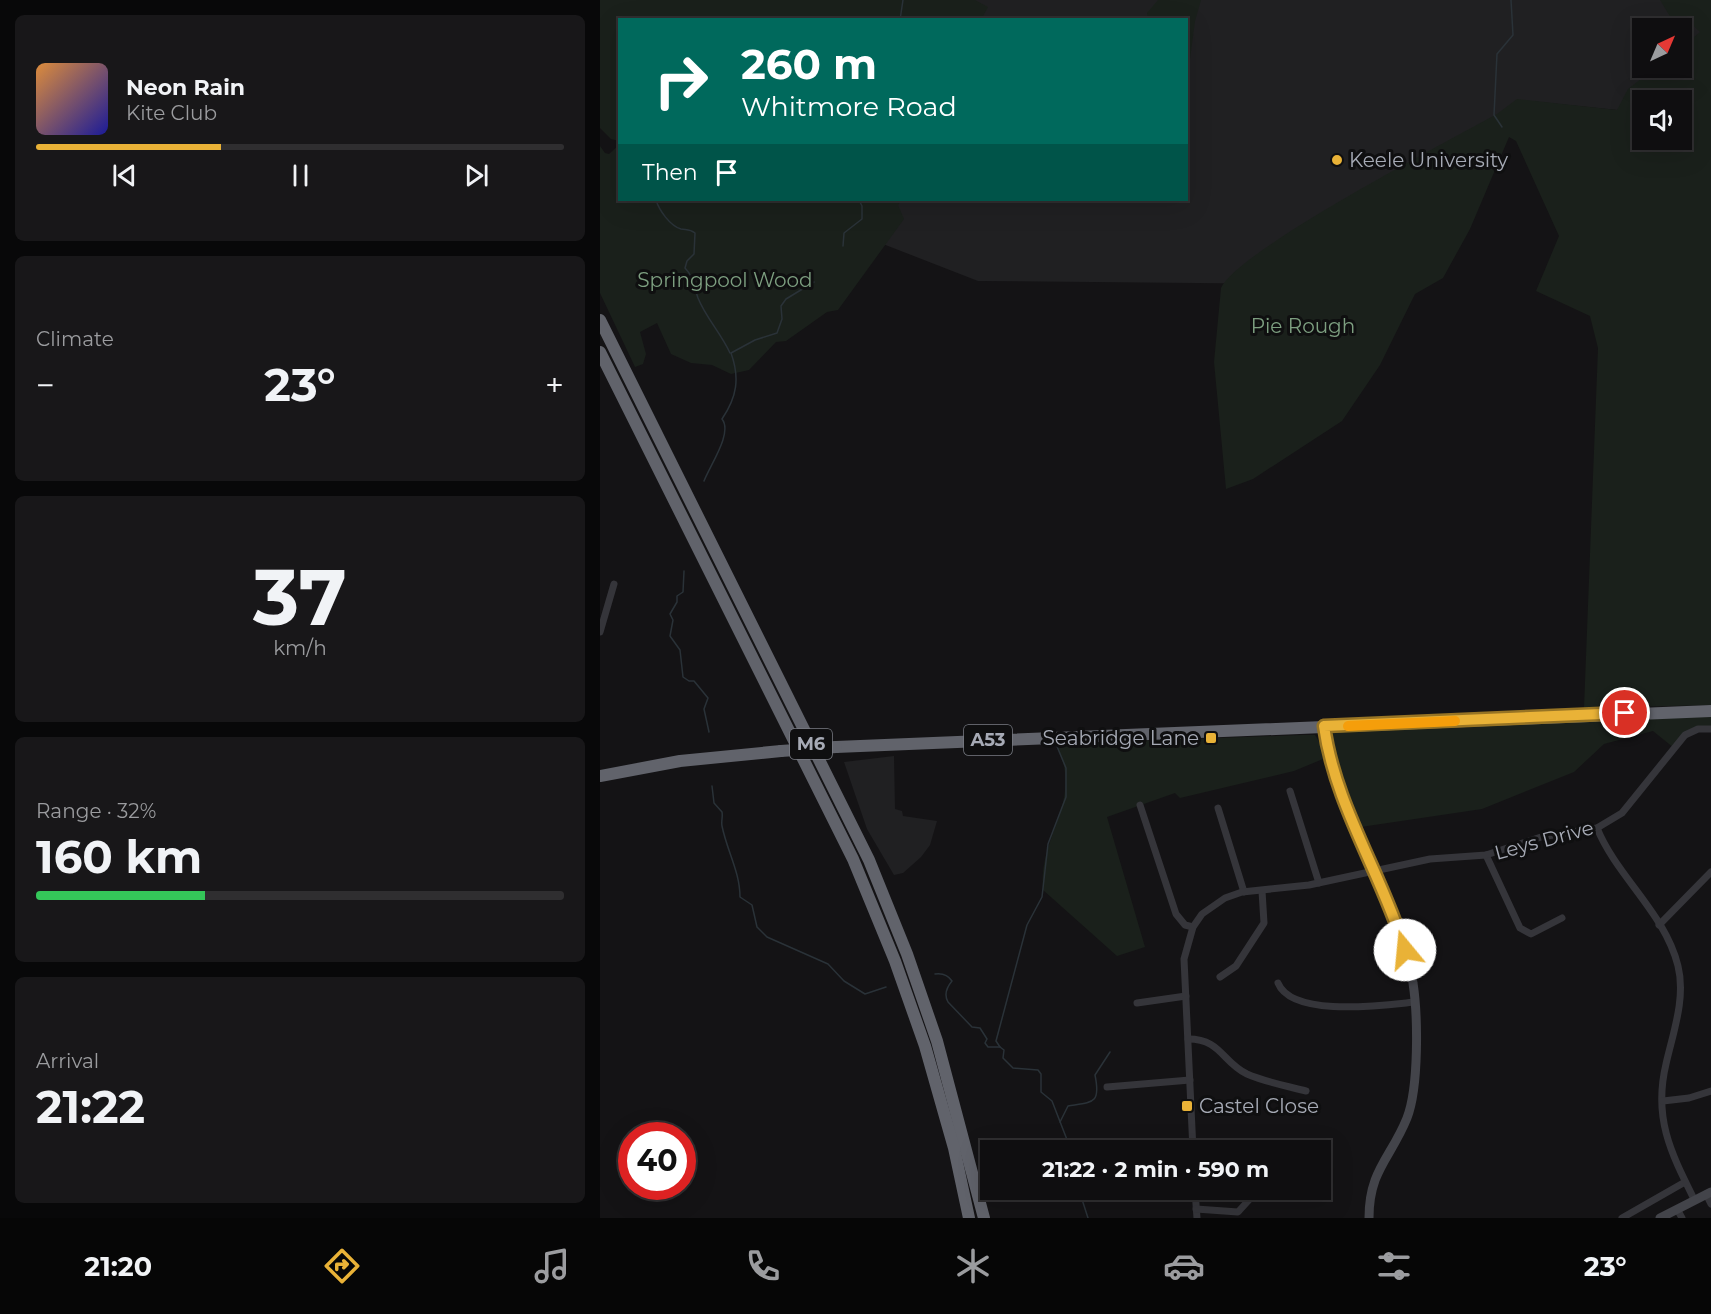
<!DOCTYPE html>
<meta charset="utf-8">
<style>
:root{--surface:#0f0e10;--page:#181719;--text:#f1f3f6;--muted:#9b9c9f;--line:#2f2e30;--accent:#e9b237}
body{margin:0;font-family:Montserrat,sans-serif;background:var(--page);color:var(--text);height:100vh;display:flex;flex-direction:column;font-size:22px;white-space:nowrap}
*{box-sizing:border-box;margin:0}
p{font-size:20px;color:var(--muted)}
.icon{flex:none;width:33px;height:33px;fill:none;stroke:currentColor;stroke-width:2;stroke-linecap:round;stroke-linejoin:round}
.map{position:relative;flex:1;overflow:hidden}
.side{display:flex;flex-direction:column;gap:15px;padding:15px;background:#080809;width:600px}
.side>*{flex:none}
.top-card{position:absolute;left:18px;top:18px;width:570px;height:183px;border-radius:0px;box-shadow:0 6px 24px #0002,0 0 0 2px var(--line);background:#00695c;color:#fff;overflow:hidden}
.needle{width:39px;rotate:44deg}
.tools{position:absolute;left:1032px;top:18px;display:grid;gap:12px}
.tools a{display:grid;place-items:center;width:60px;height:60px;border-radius:0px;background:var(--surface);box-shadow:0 6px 24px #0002,0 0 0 2px var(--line);font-size:30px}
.speed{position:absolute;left:18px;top:1122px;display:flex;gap:12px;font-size:30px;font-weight:700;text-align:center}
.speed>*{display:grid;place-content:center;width:78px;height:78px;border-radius:50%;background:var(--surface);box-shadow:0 6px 24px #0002,0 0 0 2px var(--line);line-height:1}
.speed .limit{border:9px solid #d22;background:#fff;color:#111}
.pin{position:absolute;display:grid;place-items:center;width:51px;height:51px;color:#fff;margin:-26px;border:3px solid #fff;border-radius:50%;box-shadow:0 2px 6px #0007}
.me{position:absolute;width:66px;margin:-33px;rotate:343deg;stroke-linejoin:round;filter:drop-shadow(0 0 4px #0008)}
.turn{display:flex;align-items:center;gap:21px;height:126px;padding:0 24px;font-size:27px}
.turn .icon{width:78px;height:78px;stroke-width:2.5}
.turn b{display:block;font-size:42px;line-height:51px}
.then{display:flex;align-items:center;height:57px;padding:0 24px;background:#0003;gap:12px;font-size:22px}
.big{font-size:45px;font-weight:700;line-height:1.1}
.side .widget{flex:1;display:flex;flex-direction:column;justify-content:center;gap:9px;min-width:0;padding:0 21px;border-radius:9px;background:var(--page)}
.side .dial{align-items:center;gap:0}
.dial b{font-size:78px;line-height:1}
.song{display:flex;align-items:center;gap:18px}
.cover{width:72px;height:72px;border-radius:9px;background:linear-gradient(135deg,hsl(30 70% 55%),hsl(240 70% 35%))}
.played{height:6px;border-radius:3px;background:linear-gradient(90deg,var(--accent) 35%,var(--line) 35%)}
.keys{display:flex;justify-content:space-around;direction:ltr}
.heat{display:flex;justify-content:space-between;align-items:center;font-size:33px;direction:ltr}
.charge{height:9px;border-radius:4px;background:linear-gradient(90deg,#34c759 32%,var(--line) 0)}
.trip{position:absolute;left:380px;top:1140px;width:351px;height:60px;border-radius:0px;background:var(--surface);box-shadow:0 6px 24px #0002,0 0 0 2px var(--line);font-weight:700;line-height:60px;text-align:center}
.menu{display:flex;height:96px;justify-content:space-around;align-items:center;background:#060606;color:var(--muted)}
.menu .icon{width:42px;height:42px}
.menu .active{color:var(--accent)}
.menu b{font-size:27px;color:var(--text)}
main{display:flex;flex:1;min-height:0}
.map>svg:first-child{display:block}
.built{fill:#202022;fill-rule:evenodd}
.green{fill:#1a201b;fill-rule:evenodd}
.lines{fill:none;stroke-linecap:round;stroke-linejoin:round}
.stream{stroke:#2a3238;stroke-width:1.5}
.street{stroke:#35353a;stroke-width:7}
.secondary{stroke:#43444a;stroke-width:9}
.highway{stroke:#61636b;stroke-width:12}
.highway-bridge{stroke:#61636b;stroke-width:12}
.route-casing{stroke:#977424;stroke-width:15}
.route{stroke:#e9b237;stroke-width:10}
.slow{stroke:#f59e0b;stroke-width:10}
.poi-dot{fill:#e9b237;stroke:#0f0f10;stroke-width:2}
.labels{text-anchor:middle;stroke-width:6;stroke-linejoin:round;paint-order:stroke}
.shield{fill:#0f0f10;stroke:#797c84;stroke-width:1.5}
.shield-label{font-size:18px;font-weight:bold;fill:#a6aab5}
.poi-label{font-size:20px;fill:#a6aab5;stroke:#0f0f10;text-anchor:start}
.park-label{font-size:20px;fill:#7d9f80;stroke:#0f0f10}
.street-label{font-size:20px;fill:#a6aab5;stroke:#0f0f10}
</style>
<main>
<section class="side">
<div class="widget">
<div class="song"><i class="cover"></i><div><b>Neon Rain</b><p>Kite Club</p></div></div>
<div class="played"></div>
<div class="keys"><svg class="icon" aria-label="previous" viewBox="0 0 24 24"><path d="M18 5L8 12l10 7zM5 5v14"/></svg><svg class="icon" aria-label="pause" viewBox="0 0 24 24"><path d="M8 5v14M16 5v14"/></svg><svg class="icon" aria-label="next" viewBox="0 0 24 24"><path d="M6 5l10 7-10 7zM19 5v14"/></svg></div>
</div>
<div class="widget"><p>Climate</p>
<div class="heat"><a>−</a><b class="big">23°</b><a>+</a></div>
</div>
<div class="widget dial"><b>37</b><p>km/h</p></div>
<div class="widget"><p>Range · 32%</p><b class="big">160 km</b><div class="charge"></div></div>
<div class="widget"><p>Arrival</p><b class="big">21:22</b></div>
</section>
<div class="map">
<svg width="1111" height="1218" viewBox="0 0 1111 1218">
<rect width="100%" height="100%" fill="#141315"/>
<g class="built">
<path d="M287 0H1111V40L1057 99 1042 100 1017 110 930 101 902 121 825 285 378 281 283 244 284 200H586V20L286 19ZM1042 28H1082V68H1042Z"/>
<polygon points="294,756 295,809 302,811 303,816 337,821 330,845 321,857 303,873 294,875 267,829 244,762"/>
</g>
<g class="green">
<polygon points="0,0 375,0 388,7 381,20 20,20 19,141 11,139 0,128"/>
<polygon points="558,0 601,0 595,21 587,81 586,20 548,19 547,13"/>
<path d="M1060 0H1111V705L984 708 998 348 990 316 936 291 959 236 916 141 909 137 870 229 843 278 815 294 780 365 742 421 653 479 626 489 614 362 621 288C637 251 850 140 897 114L917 99 1017 110 1028 89 1055 68H1082V47L1100 32 1088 21 1071 18ZM1042 100H1082V140H1042Z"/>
<polygon points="19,145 20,200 302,200 298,205 304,219 238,310 227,312 186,341 176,342 149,370 131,374 112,365 91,363 71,354 57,323 40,332 46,354 43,364 35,367 0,293 0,146 5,153 9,154"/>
<polygon points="1111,711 1111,729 1098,729 1074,748 1053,731 1004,744 974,772 882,809 754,828 724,726"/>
<path d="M702 735H715L721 745 723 759 694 771 580 798 575 793 507 817 545 947 517 956 443 890C438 834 485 802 456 744Z"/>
</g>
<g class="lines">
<g class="stream">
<polyline points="300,20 303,0"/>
<polyline points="902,127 894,115 897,54 913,35 911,0"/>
<path d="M56 200C59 210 70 226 81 229 87 230 90 229 95 233L94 254 87 261 85 268C94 277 94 287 98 298 106 318 121 333 130 353"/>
<polyline points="243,246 244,233 262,219 262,206 259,200"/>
<path d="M104 481C110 465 133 433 122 419 137 397 140 378 131 353L155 340 177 333 182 319 181 306 186 299 214 282"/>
<polyline points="84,571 83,592 77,596 77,602 70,614 73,620 70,636 80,650 83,677 89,681 94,681 108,698 104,709 109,732"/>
<path d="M112 786 114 803 122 812C123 817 121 821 122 826 127 851 140 872 140 897L152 905 157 927 167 937 228 964 244 981 265 994 286 987"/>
<path d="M335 974C342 973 348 975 352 981 347 987 344 995 348 1002L372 1027 380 1028 387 1039 385 1043 388 1047H400L404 1050 403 1058 413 1068 438 1070 441 1074V1092L452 1101 471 1150"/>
<polyline points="400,1047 396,1041 427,925 442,897 448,844 466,797 466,768 456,744"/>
<path d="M460 1122 468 1106C493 1102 501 1104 495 1075L510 1052"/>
<polyline points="479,1190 488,1218"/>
</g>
<g class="street">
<polyline points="0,632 14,584"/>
<polyline points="690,791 719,883"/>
<polyline points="540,805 576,914 585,925 593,927"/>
<polyline points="618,808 644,892"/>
<path d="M997 828C1017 877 1065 913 1078 966 1086 998 1073 1033 1066 1064 1053 1118 1071 1153 1094 1199"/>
<polyline points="886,855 920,928 931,934 962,918"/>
<polyline points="1059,925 1111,872"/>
<polyline points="620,977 636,966 664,923 662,891"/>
<path d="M678 983C692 1018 784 1005 815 1002"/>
<polyline points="537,1003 586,996"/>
<path d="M588 1039C621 1039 622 1062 647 1074 665 1082 687 1086 706 1091"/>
<polyline points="507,1087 590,1080"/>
<polyline points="1063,1101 1089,1098 1111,1091"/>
<polyline points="616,1142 649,1150"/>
<polyline points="593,1150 584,959 593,927 602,914 625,898 642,892 709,885 830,859 886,855 941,837 997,828 1022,813 1085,735 1098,729 1111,729"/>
<polyline points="595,1190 597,1218"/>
<polyline points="1106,1194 1111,1204"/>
<polyline points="596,1209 638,1212 658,1190"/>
<polyline points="1077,1209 1082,1218"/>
<polyline points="1022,1218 1085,1182"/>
</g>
<g class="secondary">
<path d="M724 726C731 777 752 826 773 872 789 908 808 943 813 983 818 1016 819 1087 807 1118 791 1158 769 1170 769 1218"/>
<polyline points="1060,1218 1111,1192"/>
</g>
<g class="highway">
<polyline points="0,320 269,860 307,954 337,1041 384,1218"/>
<polyline points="0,352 253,859 295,961 325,1046 354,1148 369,1218"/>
<polyline points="236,747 1111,711"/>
<polyline points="0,776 80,761 181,751"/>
</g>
<polyline class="highway-bridge" points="181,751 236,747"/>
</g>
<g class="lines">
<defs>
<path id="route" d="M805 950C782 874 735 806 724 726L1025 713"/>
</defs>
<use href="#route" class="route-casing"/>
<use href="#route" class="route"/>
<polyline class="slow" points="748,726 855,721"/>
</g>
<g class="poi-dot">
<circle cx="737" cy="160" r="6"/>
<rect x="605" y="732" width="12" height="12" rx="3"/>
<rect x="581" y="1100" width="12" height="12" rx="3"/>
</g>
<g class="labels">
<g class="shield">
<rect x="364" y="725" width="48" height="30" rx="4.5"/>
<rect x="190" y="729" width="42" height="30" rx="4.5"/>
</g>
<g class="shield-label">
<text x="388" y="746">A53</text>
<text x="211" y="750">M6</text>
</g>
<g class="poi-label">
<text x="749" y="167">Keele University</text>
<text x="599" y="745" text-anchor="end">Seabridge Lane</text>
<text x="599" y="1113">Castel Close</text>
</g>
<g class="park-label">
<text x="125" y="287">Springpool Wood</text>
<text x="703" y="333">Pie Rough</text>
</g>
<g class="street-label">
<text transform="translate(944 840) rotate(-15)" y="7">Leys Drive</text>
</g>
</g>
</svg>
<div class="tools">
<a><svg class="needle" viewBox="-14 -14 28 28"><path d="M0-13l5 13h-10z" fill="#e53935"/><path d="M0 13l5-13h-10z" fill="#9b9c9f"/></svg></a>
<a><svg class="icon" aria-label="sound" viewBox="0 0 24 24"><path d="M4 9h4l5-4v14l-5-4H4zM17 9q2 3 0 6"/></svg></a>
</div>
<div class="speed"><div class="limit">40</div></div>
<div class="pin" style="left:1025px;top:713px;background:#d93025"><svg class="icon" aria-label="arrive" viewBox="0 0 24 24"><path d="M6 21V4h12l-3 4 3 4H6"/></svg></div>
<svg class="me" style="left:805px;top:950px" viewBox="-20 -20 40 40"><circle r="19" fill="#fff"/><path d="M0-13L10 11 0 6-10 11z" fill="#e9b237"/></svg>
<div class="trip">21:22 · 2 min · 590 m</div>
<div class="top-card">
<div class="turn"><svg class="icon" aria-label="right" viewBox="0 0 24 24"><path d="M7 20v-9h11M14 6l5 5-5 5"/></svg><div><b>260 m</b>Whitmore Road</div></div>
<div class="then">Then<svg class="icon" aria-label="arrive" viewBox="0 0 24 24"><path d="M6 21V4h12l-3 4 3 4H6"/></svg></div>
</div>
</div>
</main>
<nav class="menu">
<b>21:20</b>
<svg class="icon active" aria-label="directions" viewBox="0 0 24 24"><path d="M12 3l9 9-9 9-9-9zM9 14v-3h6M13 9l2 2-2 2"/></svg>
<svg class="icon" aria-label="music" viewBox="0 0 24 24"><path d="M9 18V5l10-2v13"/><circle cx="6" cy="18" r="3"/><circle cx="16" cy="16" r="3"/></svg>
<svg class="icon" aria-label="phone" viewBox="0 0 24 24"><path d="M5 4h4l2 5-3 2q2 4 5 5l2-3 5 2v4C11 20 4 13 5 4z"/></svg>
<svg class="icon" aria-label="climate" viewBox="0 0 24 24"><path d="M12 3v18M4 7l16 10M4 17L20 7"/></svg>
<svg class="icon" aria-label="car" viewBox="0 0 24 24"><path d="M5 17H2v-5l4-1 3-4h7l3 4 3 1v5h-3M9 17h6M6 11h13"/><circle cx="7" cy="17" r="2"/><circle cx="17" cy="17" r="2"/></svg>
<svg class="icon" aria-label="filters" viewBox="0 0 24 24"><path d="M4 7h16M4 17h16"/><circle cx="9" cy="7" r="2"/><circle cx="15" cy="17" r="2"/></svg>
<b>23°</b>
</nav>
